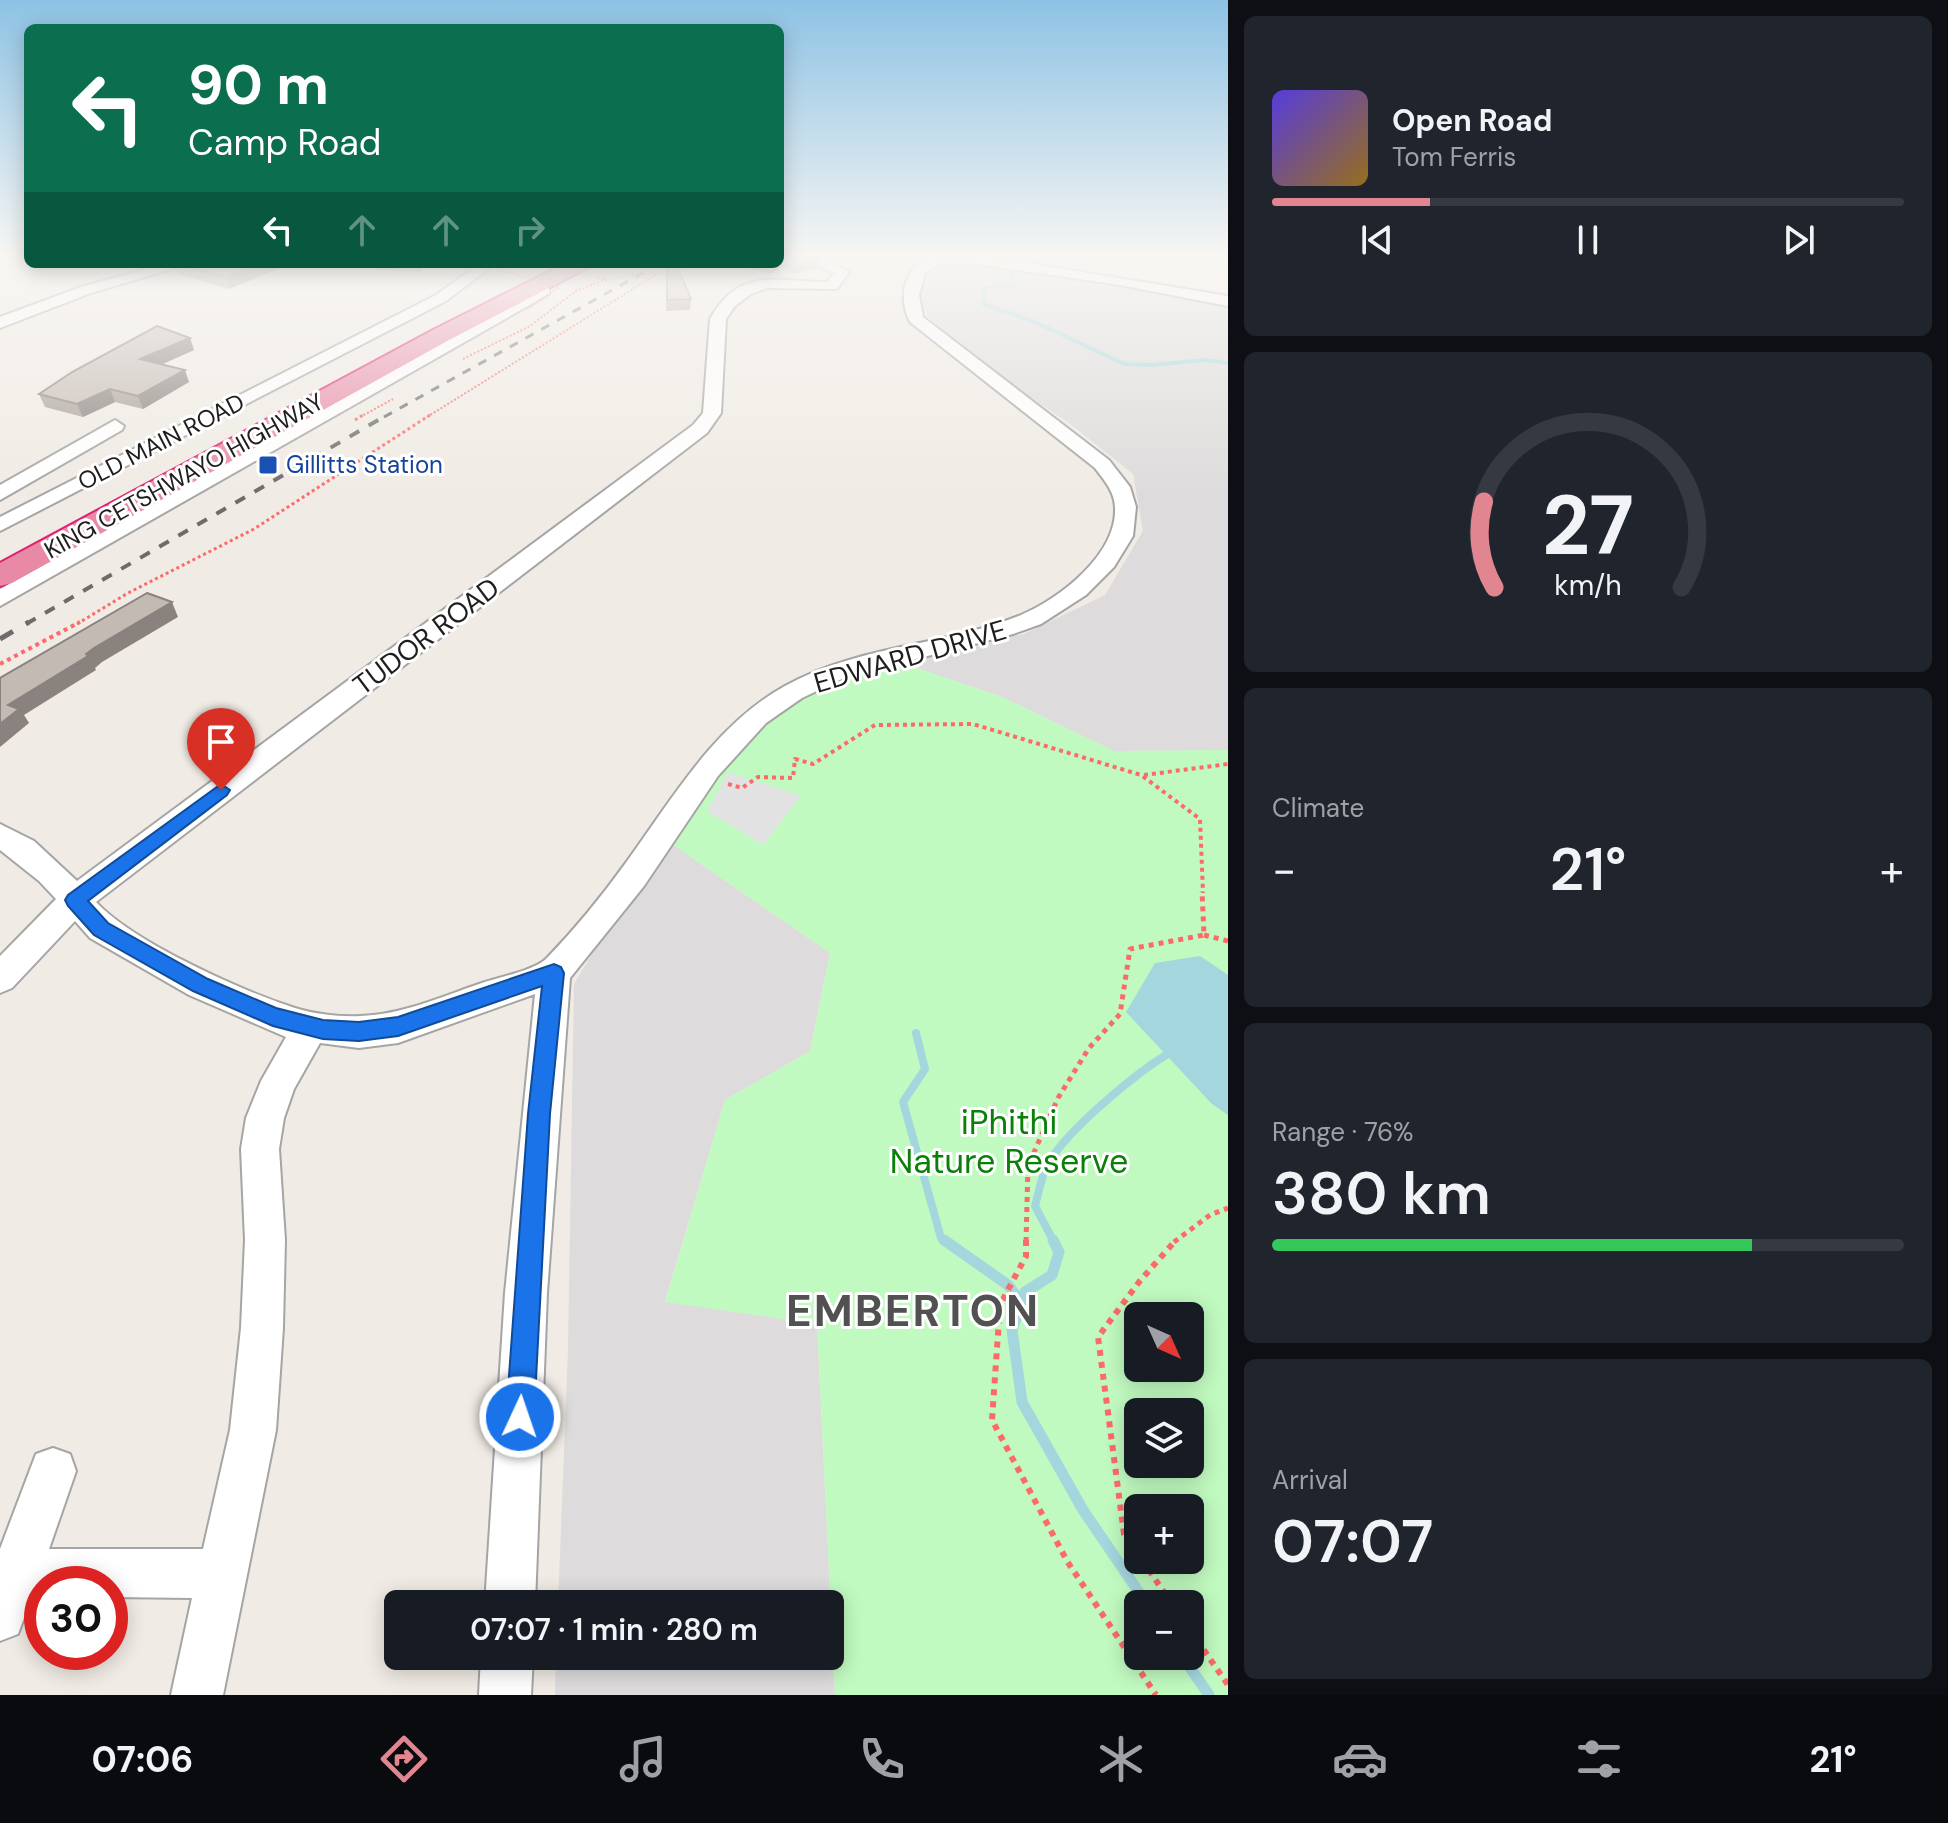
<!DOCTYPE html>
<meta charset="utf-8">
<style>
:root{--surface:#171b24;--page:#20242c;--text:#f1f3f6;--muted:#9ea1a6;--line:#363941;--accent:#e18690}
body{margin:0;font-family:"DM Sans",sans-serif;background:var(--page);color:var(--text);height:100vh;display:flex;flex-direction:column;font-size:30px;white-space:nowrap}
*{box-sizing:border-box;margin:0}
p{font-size:26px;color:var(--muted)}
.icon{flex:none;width:44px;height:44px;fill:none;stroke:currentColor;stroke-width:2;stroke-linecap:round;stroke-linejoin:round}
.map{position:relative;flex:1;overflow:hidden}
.sheet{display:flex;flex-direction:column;gap:16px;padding:16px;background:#0d0f14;width:720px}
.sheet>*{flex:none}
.hud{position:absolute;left:24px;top:24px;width:760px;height:244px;border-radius:12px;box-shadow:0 4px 20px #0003;background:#0b6e4f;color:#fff;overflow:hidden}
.needle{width:52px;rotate:135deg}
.buttons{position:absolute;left:1124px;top:1302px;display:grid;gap:16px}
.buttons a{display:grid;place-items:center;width:80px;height:80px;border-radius:12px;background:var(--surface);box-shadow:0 4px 20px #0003;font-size:40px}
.speed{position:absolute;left:24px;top:1566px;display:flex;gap:16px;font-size:40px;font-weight:700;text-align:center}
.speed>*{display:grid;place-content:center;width:104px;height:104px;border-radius:50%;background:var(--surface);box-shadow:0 4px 20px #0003;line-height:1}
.speed .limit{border:12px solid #d22;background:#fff;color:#111}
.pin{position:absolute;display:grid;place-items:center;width:68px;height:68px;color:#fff;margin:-82px -34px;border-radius:50% 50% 50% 0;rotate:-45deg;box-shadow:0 0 8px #0007}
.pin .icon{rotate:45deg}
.me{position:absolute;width:88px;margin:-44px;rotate:3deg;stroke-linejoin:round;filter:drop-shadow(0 0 6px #0008)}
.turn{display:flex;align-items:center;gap:28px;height:168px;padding:0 32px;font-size:36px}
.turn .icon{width:104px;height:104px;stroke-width:2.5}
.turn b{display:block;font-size:56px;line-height:68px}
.lanes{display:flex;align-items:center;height:76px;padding:0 32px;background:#0003;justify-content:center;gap:40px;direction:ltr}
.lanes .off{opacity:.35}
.big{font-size:60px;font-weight:600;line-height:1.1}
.sheet .card{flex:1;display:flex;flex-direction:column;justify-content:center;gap:12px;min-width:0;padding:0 28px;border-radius:12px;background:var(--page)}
.sheet .dial{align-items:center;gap:0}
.dial svg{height:208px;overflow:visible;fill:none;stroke:var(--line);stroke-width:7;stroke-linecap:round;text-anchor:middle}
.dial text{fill:var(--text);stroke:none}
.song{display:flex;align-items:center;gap:24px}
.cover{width:96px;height:96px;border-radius:12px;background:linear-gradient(135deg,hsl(250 70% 55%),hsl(40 70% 35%))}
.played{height:8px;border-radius:4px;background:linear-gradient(90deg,var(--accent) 25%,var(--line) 25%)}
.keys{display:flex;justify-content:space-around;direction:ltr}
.heat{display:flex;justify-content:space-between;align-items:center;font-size:44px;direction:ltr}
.charge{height:12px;border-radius:6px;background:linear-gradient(90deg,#34c759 76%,var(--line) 0)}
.trip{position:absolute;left:384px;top:1590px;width:460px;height:80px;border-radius:12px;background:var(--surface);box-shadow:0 4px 20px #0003;font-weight:600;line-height:80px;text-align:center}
.tab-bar{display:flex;height:128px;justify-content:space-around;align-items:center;background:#090b0e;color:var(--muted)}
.tab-bar .icon{width:56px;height:56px}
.tab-bar .on{color:var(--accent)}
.tab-bar b{font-size:36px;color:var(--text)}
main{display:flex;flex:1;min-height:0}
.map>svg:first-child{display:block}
.residential{fill:#dddbdb}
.park{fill:#c1fac0;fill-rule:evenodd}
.parking{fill:#e2e2e2}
.water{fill:#a4d6de}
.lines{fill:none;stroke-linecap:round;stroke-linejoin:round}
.stream-far2{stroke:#a4d6de;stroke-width:4}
.stream-far1{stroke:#a4d6de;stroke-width:8}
.stream{stroke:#a4d6de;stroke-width:11}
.minor-casing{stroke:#a5a5a5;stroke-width:4}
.highway-casing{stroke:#de2173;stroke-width:4}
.path-far4{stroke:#fc6a69;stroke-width:2;stroke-dasharray:2 2;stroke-linecap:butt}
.path-far3{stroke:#fc6a69;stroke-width:3;stroke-dasharray:3 3;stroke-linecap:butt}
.path-far2{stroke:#fc6a69;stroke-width:4;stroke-dasharray:4 4;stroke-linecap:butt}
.path-far1{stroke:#fc6a69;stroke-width:5;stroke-dasharray:5 5;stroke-linecap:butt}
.path{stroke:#fc6a69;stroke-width:6;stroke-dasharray:6 6;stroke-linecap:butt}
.minor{fill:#fff;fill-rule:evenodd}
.highway{fill:#e88aa5;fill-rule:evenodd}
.rail-far2{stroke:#6c6c6c;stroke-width:3;stroke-dasharray:9 9;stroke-linecap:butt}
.rail-far1{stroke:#6c6c6c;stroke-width:4;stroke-dasharray:11 11;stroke-linecap:butt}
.rail{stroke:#6c6c6c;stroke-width:5;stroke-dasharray:15 15;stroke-linecap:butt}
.path-bridge{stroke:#fc6a69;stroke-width:2;stroke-dasharray:2 2;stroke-linecap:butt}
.wall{fill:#a9a09b}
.shaded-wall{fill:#89827e}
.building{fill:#c4bab4;stroke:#89827e;stroke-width:2}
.route{fill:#1a73e8;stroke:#114b97;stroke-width:2}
.transit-dot{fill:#1a4fb4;stroke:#fff;stroke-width:3}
.labels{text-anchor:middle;stroke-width:6;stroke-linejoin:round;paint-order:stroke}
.far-street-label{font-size:24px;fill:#1e1e1e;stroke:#fff}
.far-transit-label{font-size:24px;fill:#164399;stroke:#fff;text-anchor:start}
.street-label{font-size:28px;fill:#1e1e1e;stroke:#fff}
.near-park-label{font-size:34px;fill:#0b8009;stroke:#fff}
.near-district-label{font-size:44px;font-weight:bold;letter-spacing:2px;fill:#515151;stroke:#fff}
</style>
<main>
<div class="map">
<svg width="1228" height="1695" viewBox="0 0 1228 1695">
<rect width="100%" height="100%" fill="#f0ebe4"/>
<g class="residential">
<polygon points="966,262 1078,277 1228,304 1228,750 1114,751 1002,697 887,658 1024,634 1105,595 1143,531 1133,474 1070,424 970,356 927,316 919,291 926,270 940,263"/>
<polygon points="662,837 830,953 810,1051 725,1100 665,1301 817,1324 835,1695 555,1695 556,1656 830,1656 830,1604 558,1604 568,1351 574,984"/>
</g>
<path class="park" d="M887 658 1002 697 1114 751 1228 750V1695H835L817 1324 665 1302 725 1100 810 1051 830 953 662 837 757 717ZM1138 1316H1190V1368H1138ZM1138 1412H1190V1464H1138ZM1138 1508H1190V1560H1138ZM1138 1604H1190V1656H1138Z"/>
<polygon class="parking" points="728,772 801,796 763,845 707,811"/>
<polygon class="water" points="1200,956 1228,975 1228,1115 1212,1104 1126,1012 1155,963"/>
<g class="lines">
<g class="stream-far2">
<polyline points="1016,263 1027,258"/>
<polyline points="1009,268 1015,286 984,288 983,304 1035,322 1124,364 1151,365 1205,360 1228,363"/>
</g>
<g class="stream-far1">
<polyline points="916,1033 925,1069 903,1102 941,1238 946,1242"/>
<path d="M1054 1242 1035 1206C1038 1194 1041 1181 1045 1170 1059 1136 1140 1069 1173 1051"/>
</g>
<g class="stream">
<polyline points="944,1240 1008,1285 1022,1303"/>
<polyline points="1053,1240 1059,1252 1052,1275 1025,1292 1012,1330 1022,1402 1083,1510 1147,1604"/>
<polyline points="1182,1656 1209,1695"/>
</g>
<defs>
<g id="minor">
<path d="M810 258H824L849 272 837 289 767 288 751 294 735 306 726 319 721 413 707 433 96 902C133 942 242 991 295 1008 313 1014 341 1017 360 1016 401 1015 441 997 479 984 496 978 535 970 546 959 574 930 602 896 625 864 671 801 714 725 785 686 858 645 945 646 1021 615 1060 599 1117 554 1115 508 1115 492 1104 480 1095 468L910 322C898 299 903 269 928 258H997L1228 296V306L1120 285 971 263H941L925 273 919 295 923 317 1109 460 1130 487 1136 507 1133 536 1114 567 1086 595 1041 624 1013 634 846 677 802 698 766 723 718 776 644 886 570 978 547 1293 535 1604H485L505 1293 535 994 398 1043 359 1048 320 1043 294 1089 284 1118 279 1149 285 1240 283 1328 276 1430 223 1695H171L192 1598 110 1597V1584H42V1599H31L18 1634 0 1641V1549L36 1454 53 1448 70 1454 76 1471 49 1549H203L230 1430 241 1328 245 1240 241 1149 246 1118 261 1081 286 1037 189 995 90 938 75 921 12 988 0 993V956L56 899 39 881 0 850V824L34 841 77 881 693 425 703 413 710 319C740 265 779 282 827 282L834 273 811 262Z"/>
<polygon points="165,264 188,264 91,293 0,328 0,317 81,287"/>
<polygon points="479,264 495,264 446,301 0,531 0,517 436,295"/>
<polygon points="544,286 549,288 549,294 0,606 0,589"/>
<polygon points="115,420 124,426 122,430 0,500 0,485"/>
<polygon points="481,1656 533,1656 531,1695 479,1695"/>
</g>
<polygon id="highway" points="564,264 591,264 587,268 449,340 12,583 0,586 0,563 433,330"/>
</defs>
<use href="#minor" class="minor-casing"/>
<use href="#highway" class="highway-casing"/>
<g class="path-far4">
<polyline points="605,281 630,274 657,274"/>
<polyline points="575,292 606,279 595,278"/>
<polyline points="463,359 530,326 581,287"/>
<polyline points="360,417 393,399"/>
<polyline points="427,417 657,274 681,264"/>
</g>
<g class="path-far3">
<polyline points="355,420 363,415"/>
<polyline points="77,624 128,593 254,529 430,415"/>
</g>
<g class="path-far2">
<polyline points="0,664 80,622"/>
<polyline points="1144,775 1228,764"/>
<polyline points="728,784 742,788 758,777 793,778 795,759 813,764 875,725 973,724 1141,775 1200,819 1203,893"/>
</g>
<g class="path-far1">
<polyline points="1204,935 1228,941"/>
<polyline points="1026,1242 1028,1166 1058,1098 1089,1048 1120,1014 1130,949 1204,935 1202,891"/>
<polyline points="1174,1242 1210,1215 1228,1208"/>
</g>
<g class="path">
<polyline points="1026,1240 1026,1256 1000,1305 992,1420 1067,1561 1156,1695"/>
<polyline points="1138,1554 1124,1534 1098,1337 1139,1282 1176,1240"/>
<polyline points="1142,1560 1172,1604"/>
<polyline points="1190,1630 1228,1685"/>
</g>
<use href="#minor" class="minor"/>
<use href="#highway" class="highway"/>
<polyline class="rail-far2" points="384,417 659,264"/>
<polyline class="rail-far1" points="26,624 387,415"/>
<polyline class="rail" points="0,639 29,622"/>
<polyline class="path-bridge" points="510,264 497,269 559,287 527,309"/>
</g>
<g class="wall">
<polygon points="780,258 819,258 817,268 794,274 781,267 771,274 741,267 741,264 780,264"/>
<polygon points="829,258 845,258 839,263"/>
<polygon points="175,264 283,264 282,267 229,289 178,274"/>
<polygon points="377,264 425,264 420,272 378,270"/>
<polygon points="667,264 691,299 690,310 666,311"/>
<polygon points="190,338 194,350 162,364 189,382 143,409 115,402 83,417 45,407 39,394"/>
</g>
<g class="shaded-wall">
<polygon points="780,258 783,258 781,267 771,274 773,264 780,264"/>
<polygon points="819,258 817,268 794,274 796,263"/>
<polygon points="259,264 283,264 282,267 229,289 226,277"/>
<polygon points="418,264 425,264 420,272"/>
<polygon points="190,338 194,350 145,372 140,359"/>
<polygon points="185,370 189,382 143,409 138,396"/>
<polygon points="110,389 115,402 83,417 77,404"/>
<polygon points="172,602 178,617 102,662 95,668 96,670 24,715 29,723 0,747 0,724 8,705 94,648"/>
</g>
<g class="building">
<polygon points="785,258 817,258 796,263"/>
<polygon points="178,264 259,264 226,277"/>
<polygon points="667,264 676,264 691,299 667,300"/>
<polygon points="157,326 190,338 140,359 185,370 138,396 110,389 77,404 39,394 72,372"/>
<polygon points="147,593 172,602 94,648 86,654 88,656 8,705 19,709 0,724 0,678"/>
</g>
<linearGradient id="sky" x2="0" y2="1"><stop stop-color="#8dc2e4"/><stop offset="0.52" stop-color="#f8f6f3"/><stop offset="1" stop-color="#f8f6f3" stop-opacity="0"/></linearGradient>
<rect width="1228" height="495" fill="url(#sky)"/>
<polygon class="route" points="221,784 230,790 227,795 88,901 108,923 208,979 276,1008 323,1020 359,1022 398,1017 554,964 561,967 564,973 550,1114 534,1417 530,1427 520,1431 510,1427 506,1417 528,1114 542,986 398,1036 359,1041 323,1039 273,1026 193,991 94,935 68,906 65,900 68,895"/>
<rect class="transit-dot" x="258" y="455" width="20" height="20" rx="4"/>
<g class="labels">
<g class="far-street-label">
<text transform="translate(161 442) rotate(-27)" y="8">OLD MAIN ROAD</text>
<text transform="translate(184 476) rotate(-29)" y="8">KING CETSHWAYO HIGHWAY</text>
</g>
<g class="far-transit-label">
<text x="286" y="473">Gillitts Station</text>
</g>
<g class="street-label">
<text transform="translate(426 636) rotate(-37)" y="10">TUDOR ROAD</text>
<text transform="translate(910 656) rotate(-16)" y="10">EDWARD DRIVE</text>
</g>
<g class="near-park-label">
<text x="1009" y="1134">iPhithi<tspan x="1009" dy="39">Nature Reserve</tspan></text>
</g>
<g class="near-district-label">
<text x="913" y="1326">EMBERTON</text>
</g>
</g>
</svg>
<div class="buttons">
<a><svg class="needle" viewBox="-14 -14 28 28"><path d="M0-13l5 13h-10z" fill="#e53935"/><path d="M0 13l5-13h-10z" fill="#9ea1a6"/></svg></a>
<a><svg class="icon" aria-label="layers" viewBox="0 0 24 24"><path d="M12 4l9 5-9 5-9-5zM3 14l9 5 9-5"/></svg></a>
<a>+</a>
<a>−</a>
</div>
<div class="speed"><div class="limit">30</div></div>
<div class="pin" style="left:221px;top:790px;background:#d93025"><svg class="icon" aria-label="arrive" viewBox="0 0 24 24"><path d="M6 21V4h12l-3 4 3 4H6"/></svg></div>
<svg class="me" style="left:520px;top:1417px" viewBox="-20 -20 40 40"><circle r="17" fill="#1a73e8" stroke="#fff" stroke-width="3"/><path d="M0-11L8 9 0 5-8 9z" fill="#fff"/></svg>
<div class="trip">07:07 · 1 min · 280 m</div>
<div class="hud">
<div class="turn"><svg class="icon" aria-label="left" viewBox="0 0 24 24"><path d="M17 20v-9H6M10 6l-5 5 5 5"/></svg><div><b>90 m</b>Camp Road</div></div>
<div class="lanes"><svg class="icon" aria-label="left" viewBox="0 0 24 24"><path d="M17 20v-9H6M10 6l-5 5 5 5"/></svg><svg class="icon off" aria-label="ahead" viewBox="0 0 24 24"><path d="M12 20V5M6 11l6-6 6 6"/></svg><svg class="icon off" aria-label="ahead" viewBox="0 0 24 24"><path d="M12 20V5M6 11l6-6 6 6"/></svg><svg class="icon off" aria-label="right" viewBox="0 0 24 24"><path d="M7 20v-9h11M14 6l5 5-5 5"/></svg></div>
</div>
</div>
<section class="sheet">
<div class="card">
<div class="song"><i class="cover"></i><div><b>Open Road</b><p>Tom Ferris</p></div></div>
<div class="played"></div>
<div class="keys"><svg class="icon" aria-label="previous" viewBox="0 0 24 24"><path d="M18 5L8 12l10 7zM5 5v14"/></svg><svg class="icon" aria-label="pause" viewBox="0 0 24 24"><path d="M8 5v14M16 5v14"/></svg><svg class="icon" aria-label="next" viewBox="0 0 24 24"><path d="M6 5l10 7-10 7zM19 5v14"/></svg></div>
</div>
<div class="card dial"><svg viewBox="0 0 100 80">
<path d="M14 69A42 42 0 1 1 86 69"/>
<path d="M14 69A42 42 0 0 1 10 36" stroke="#e18690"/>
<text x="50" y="56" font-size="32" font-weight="700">27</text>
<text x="50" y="72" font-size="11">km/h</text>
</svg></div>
<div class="card"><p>Climate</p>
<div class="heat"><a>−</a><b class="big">21°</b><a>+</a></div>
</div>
<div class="card"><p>Range · 76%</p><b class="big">380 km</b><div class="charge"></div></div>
<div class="card"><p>Arrival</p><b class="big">07:07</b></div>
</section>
</main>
<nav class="tab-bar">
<b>07:06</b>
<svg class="icon on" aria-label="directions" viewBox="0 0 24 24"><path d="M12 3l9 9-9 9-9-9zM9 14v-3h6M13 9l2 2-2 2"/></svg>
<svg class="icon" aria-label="music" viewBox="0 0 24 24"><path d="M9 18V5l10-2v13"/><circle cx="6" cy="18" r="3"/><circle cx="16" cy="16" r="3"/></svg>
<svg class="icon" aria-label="phone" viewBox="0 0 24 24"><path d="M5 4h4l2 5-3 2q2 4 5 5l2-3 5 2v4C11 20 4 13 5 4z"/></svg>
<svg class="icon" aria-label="climate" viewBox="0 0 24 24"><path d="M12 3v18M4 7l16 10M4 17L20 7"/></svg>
<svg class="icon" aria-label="car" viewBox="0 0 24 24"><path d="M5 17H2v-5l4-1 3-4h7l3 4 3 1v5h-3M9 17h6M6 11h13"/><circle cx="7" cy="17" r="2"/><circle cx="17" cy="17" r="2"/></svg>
<svg class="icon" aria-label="filters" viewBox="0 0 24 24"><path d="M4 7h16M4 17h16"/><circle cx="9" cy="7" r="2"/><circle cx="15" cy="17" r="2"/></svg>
<b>21°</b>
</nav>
